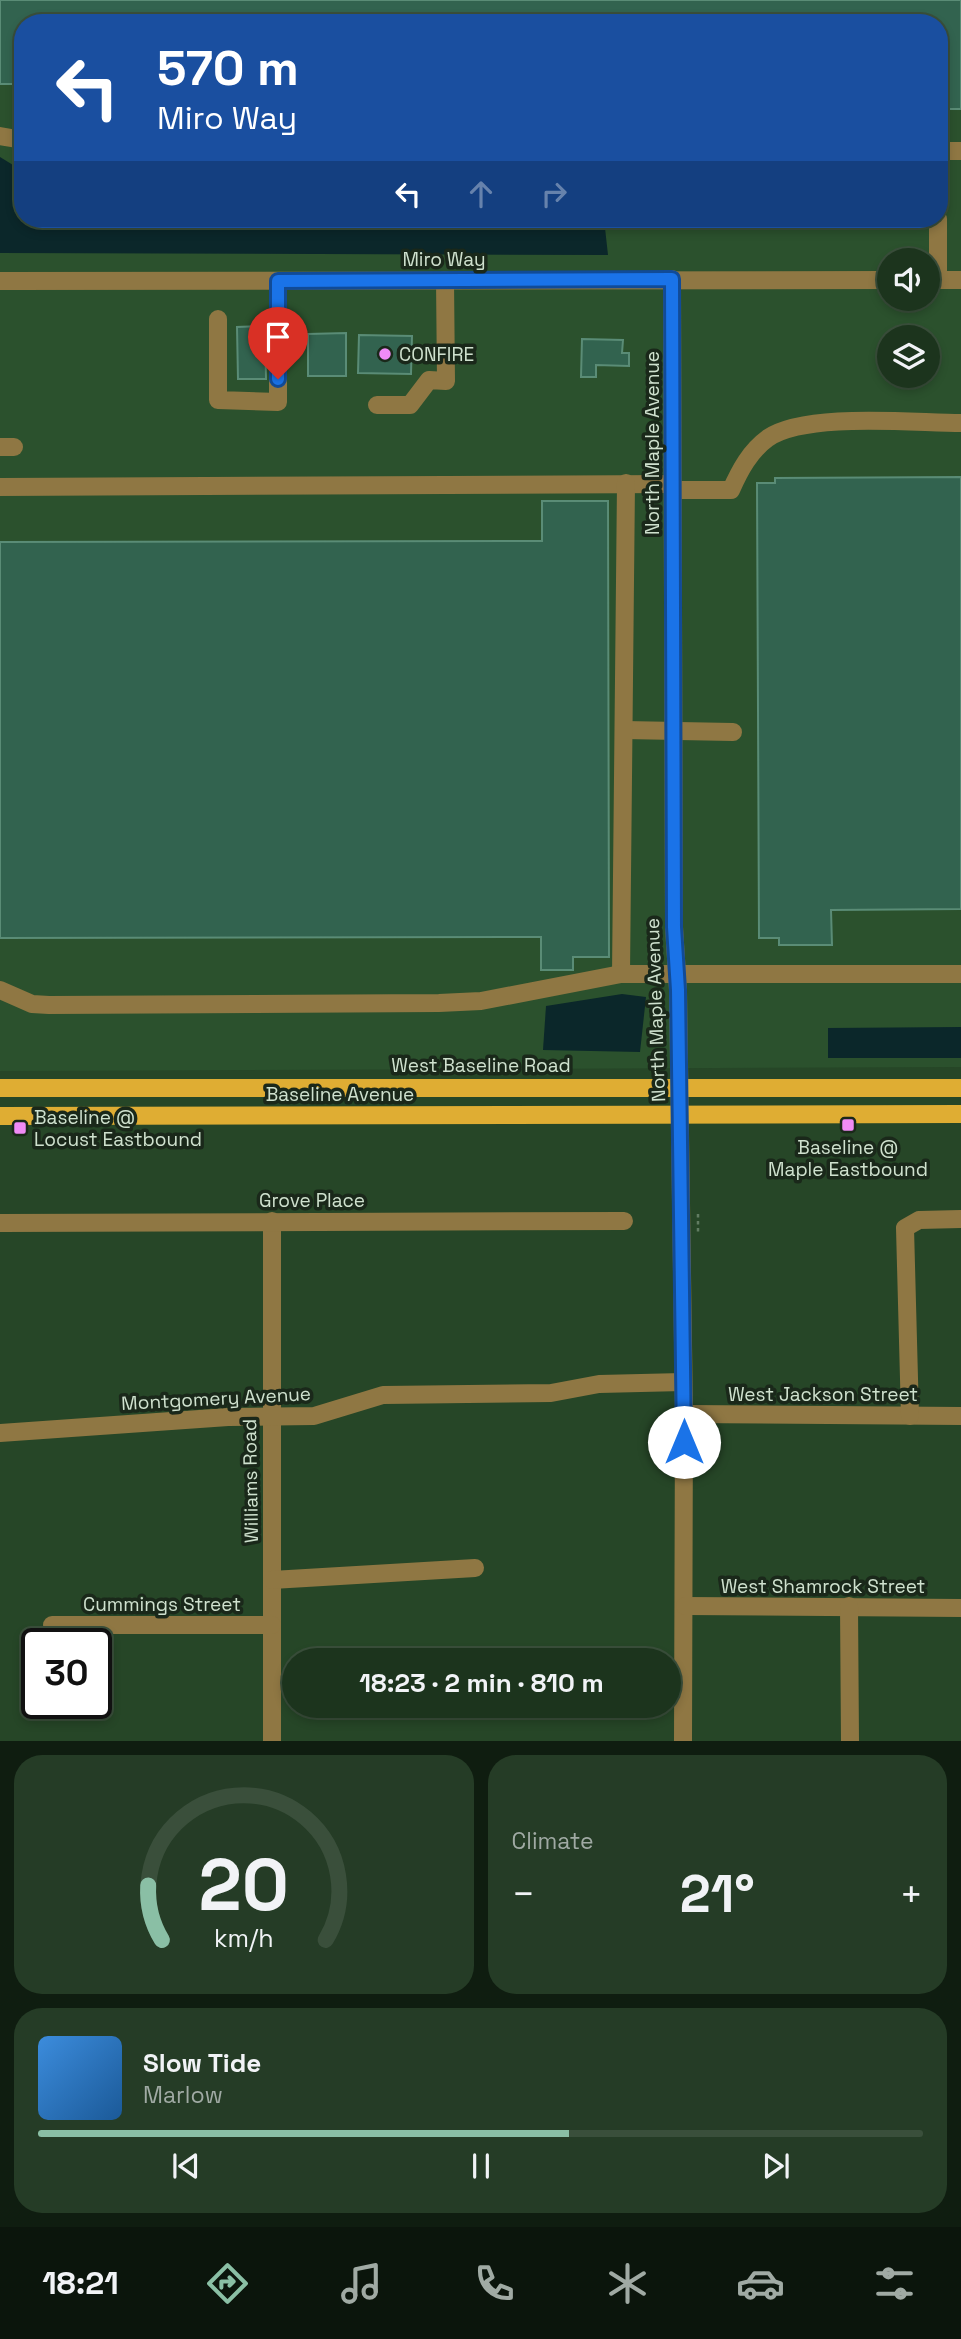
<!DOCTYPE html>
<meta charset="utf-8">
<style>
:root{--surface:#1c341d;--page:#253c26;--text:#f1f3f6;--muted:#a0aaa4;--line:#3a4f3b;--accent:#8abfa5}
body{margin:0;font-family:"Space Grotesk",sans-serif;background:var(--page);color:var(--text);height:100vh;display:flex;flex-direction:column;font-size:26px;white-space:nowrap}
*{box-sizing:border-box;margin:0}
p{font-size:23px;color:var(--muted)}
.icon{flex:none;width:38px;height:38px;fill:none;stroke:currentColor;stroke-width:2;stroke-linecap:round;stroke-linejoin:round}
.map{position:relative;height:1741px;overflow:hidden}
.side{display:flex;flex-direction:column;gap:14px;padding:14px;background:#0f1d10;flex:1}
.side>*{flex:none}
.guide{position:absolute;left:14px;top:14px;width:934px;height:214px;border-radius:28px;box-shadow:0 4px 10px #0003,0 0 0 2px var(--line);background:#1a4fa0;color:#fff;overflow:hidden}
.tools{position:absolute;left:877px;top:248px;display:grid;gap:14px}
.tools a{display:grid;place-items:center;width:63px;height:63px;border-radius:50%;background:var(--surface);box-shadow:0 4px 10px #0003,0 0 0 2px var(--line);font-size:35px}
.speed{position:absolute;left:21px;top:1628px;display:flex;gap:14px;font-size:35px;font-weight:700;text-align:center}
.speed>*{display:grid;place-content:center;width:91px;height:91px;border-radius:50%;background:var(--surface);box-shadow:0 4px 10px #0003,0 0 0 2px var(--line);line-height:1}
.speed .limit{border:4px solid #111;border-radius:10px;background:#fff;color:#111}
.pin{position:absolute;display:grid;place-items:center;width:60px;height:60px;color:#fff;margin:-72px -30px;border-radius:50% 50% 50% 0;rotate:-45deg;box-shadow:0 0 7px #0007}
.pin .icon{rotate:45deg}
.me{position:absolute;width:77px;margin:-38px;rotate:0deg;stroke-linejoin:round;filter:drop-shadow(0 0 5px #0008)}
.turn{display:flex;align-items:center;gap:24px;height:147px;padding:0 28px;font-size:32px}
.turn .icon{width:91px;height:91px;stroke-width:2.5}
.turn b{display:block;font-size:49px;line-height:60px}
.lanes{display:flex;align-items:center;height:66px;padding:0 28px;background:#0003;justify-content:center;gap:35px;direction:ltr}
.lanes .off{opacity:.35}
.big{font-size:52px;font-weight:800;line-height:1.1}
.side .widget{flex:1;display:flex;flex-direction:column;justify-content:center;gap:10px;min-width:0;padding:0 24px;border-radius:28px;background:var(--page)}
.side .dial{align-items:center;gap:0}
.dial svg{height:182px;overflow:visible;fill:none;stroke:var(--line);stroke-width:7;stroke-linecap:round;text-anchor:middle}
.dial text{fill:var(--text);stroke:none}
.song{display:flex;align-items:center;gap:21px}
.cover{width:84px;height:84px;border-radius:10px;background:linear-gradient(135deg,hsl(210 70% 55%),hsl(210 70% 35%))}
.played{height:7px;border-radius:4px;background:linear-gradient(90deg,var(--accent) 60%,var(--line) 60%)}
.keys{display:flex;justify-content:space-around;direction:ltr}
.heat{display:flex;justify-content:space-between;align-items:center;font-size:38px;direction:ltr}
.side .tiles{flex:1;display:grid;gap:14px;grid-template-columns:1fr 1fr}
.widget:last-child{grid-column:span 2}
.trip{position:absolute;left:282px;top:1648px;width:399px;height:70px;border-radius:35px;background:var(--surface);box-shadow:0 4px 10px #0003,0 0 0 2px var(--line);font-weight:800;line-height:70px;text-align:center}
.dock{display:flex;height:112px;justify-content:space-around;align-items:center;background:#0b150c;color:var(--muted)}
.dock .icon{width:49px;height:49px}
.dock .active{color:var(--accent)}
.dock b{font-size:32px;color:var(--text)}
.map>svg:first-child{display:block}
.built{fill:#2b512d;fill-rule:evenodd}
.water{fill:#0b272a}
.building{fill:#32634f;stroke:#5a8c76;stroke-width:2}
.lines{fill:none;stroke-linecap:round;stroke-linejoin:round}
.path{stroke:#617c62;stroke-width:2.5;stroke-dasharray:3.5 3.5;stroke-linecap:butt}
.minor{stroke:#8f7743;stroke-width:18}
.major{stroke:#dfad33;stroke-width:18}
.route-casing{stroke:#114b97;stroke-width:18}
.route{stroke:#1a73e8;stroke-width:12}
.poi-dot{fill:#f08bf6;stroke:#1a281a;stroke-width:2.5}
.labels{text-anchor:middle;stroke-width:7;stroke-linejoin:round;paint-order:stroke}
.street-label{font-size:19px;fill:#cfe1ce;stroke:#1a281a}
.poi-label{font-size:19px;fill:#cfe1ce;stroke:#1a281a;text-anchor:start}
</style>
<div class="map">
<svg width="961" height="1741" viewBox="0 0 961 1741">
<rect width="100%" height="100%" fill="#264627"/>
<path class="built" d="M0 0H961V1067L0 1071ZM23 23H940V219H23ZM889 261H928V299H889ZM889 338H928V376H889Z"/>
<g class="water">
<polygon points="0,157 13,165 23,165 23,219 604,219 608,255 0,253"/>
<polygon points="622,994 646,997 640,1052 543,1050 546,1006"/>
<polygon points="961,1027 961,1058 828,1058 828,1028"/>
</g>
<g class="building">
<polygon points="0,0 961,0 961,109 940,109 940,23 23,23 23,84 0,84"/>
<polygon points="265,326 266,379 238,379 237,327"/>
<polygon points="346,333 346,376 308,376 308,334"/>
<polygon points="359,335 412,336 411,374 358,373"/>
<polygon points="582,339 623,340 622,353 629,353 629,366 596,365 596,377 581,377"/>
<polygon points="961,477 961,909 831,910 832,945 779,945 779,938 759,938 757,483 775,483 775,478"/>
<polygon points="542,501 608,501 609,957 573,957 573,970 541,970 541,937 0,938 0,542 542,541"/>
</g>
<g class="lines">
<polyline class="path" points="698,1214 698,1235"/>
<g class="minor">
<polyline points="0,136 23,140"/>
<polyline points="940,151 961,151"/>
<polyline points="672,279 674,927 678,990 684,1414 683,1741"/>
<polyline points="928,280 961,280"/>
<polyline points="938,280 938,219"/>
<polyline points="0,281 889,280"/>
<polyline points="218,319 218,400 278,402 278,281"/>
<polyline points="377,405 410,405 429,380 446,381 445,280"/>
<polyline points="0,447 14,447"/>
<polyline points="0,487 673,484"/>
<path d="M673 490H731C740 470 750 451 768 438 806 412 913 423 961 423"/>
<polyline points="624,730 733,732"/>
<polyline points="621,974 626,483"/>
<polyline points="0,990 32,1004 49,1005 439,1003 481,1001 621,974 961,974"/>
<polyline points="272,1221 272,1741"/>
<polyline points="0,1223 624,1221"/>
<polyline points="684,1414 961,1416"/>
<polyline points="910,1416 905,1228 919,1220 961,1219"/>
<polyline points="0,1433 228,1417 314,1416 383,1395 551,1393 599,1384 683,1382"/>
<polyline points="272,1580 475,1568"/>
<polyline points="685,1606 961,1608"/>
<polyline points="849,1606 850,1741"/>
<polyline points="52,1625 272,1625"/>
</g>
<g class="major">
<polyline points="0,1088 961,1088"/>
<polyline points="0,1116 961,1114"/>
</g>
</g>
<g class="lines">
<defs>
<polyline id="route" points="278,379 278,281 672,279 674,927 678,990 684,1442"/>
</defs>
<use href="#route" class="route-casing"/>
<use href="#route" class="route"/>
</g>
<g class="poi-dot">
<circle cx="385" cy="354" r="7"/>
<rect x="841" y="1118" width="14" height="14" rx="3.5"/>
<rect x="13" y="1121" width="14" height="14" rx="3.5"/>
</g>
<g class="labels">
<g class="street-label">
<text x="444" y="266">Miro Way</text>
<text transform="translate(652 443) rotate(-90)" y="7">North Maple Avenue</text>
<text transform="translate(655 1010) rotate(-92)" y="7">North Maple Avenue</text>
<text x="481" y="1072">West Baseline Road</text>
<text x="340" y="1101">Baseline Avenue</text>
<text x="312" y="1207">Grove Place</text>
<text x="823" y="1401">West Jackson Street</text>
<text transform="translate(216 1398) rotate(-3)" y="7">Montgomery Avenue</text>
<text transform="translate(250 1481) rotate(-91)" y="7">Williams Road</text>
<text x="823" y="1593">West Shamrock Street</text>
<text x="162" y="1611">Cummings Street</text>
</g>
<g class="poi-label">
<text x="399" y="361">CONFIRE</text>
<text x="34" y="1124">Baseline @<tspan x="34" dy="22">Locust Eastbound</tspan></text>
<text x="848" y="1154" text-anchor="middle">Baseline @<tspan x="848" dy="22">Maple Eastbound</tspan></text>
</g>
</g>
</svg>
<div class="tools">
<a><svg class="icon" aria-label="sound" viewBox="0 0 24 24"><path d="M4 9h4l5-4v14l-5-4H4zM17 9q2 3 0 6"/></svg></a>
<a><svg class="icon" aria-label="layers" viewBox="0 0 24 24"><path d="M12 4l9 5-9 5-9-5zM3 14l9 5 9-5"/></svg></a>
</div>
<div class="speed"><div class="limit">30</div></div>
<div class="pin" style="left:278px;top:379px;background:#d93025"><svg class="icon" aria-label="arrive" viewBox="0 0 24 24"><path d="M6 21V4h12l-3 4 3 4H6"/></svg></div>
<svg class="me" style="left:684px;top:1442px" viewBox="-20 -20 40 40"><circle r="19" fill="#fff"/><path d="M0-13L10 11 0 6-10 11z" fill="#1a73e8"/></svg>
<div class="trip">18:23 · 2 min · 810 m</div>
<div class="guide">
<div class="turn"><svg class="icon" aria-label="left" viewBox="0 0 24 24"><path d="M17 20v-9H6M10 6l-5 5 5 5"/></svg><div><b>570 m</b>Miro Way</div></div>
<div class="lanes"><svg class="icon" aria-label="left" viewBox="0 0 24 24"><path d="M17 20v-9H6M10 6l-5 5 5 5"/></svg><svg class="icon off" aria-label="ahead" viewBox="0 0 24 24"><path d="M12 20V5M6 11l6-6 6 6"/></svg><svg class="icon off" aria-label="right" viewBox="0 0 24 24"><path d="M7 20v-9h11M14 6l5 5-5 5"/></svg></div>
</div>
</div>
<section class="side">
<div class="tiles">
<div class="widget dial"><svg viewBox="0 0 100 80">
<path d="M14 69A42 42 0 1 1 86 69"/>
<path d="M14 69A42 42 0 0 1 8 45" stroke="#8abfa5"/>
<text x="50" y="56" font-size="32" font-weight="700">20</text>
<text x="50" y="72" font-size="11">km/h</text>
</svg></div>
<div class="widget"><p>Climate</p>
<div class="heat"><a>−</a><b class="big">21°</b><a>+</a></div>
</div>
<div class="widget">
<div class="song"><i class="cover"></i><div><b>Slow Tide</b><p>Marlow</p></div></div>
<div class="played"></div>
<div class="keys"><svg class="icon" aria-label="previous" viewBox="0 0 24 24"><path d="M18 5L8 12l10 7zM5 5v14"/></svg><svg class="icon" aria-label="pause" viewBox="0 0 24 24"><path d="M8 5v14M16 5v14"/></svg><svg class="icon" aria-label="next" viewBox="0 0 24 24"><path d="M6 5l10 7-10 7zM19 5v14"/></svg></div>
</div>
</div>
</section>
<nav class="dock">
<b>18:21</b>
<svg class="icon active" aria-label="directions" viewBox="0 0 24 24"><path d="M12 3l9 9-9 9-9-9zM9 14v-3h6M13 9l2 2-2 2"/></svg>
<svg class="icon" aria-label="music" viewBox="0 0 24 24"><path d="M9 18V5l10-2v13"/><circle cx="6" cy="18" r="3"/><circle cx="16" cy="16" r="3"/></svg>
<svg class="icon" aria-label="phone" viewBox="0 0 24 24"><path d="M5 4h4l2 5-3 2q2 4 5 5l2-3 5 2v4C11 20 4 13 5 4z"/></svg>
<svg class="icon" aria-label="climate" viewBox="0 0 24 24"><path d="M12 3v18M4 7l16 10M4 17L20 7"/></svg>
<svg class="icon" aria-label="car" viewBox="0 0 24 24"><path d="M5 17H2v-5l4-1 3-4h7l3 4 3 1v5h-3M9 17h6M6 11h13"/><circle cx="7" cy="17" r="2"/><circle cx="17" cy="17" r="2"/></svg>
<svg class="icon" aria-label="filters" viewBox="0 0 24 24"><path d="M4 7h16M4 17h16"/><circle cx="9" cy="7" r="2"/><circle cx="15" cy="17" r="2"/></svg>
</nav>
